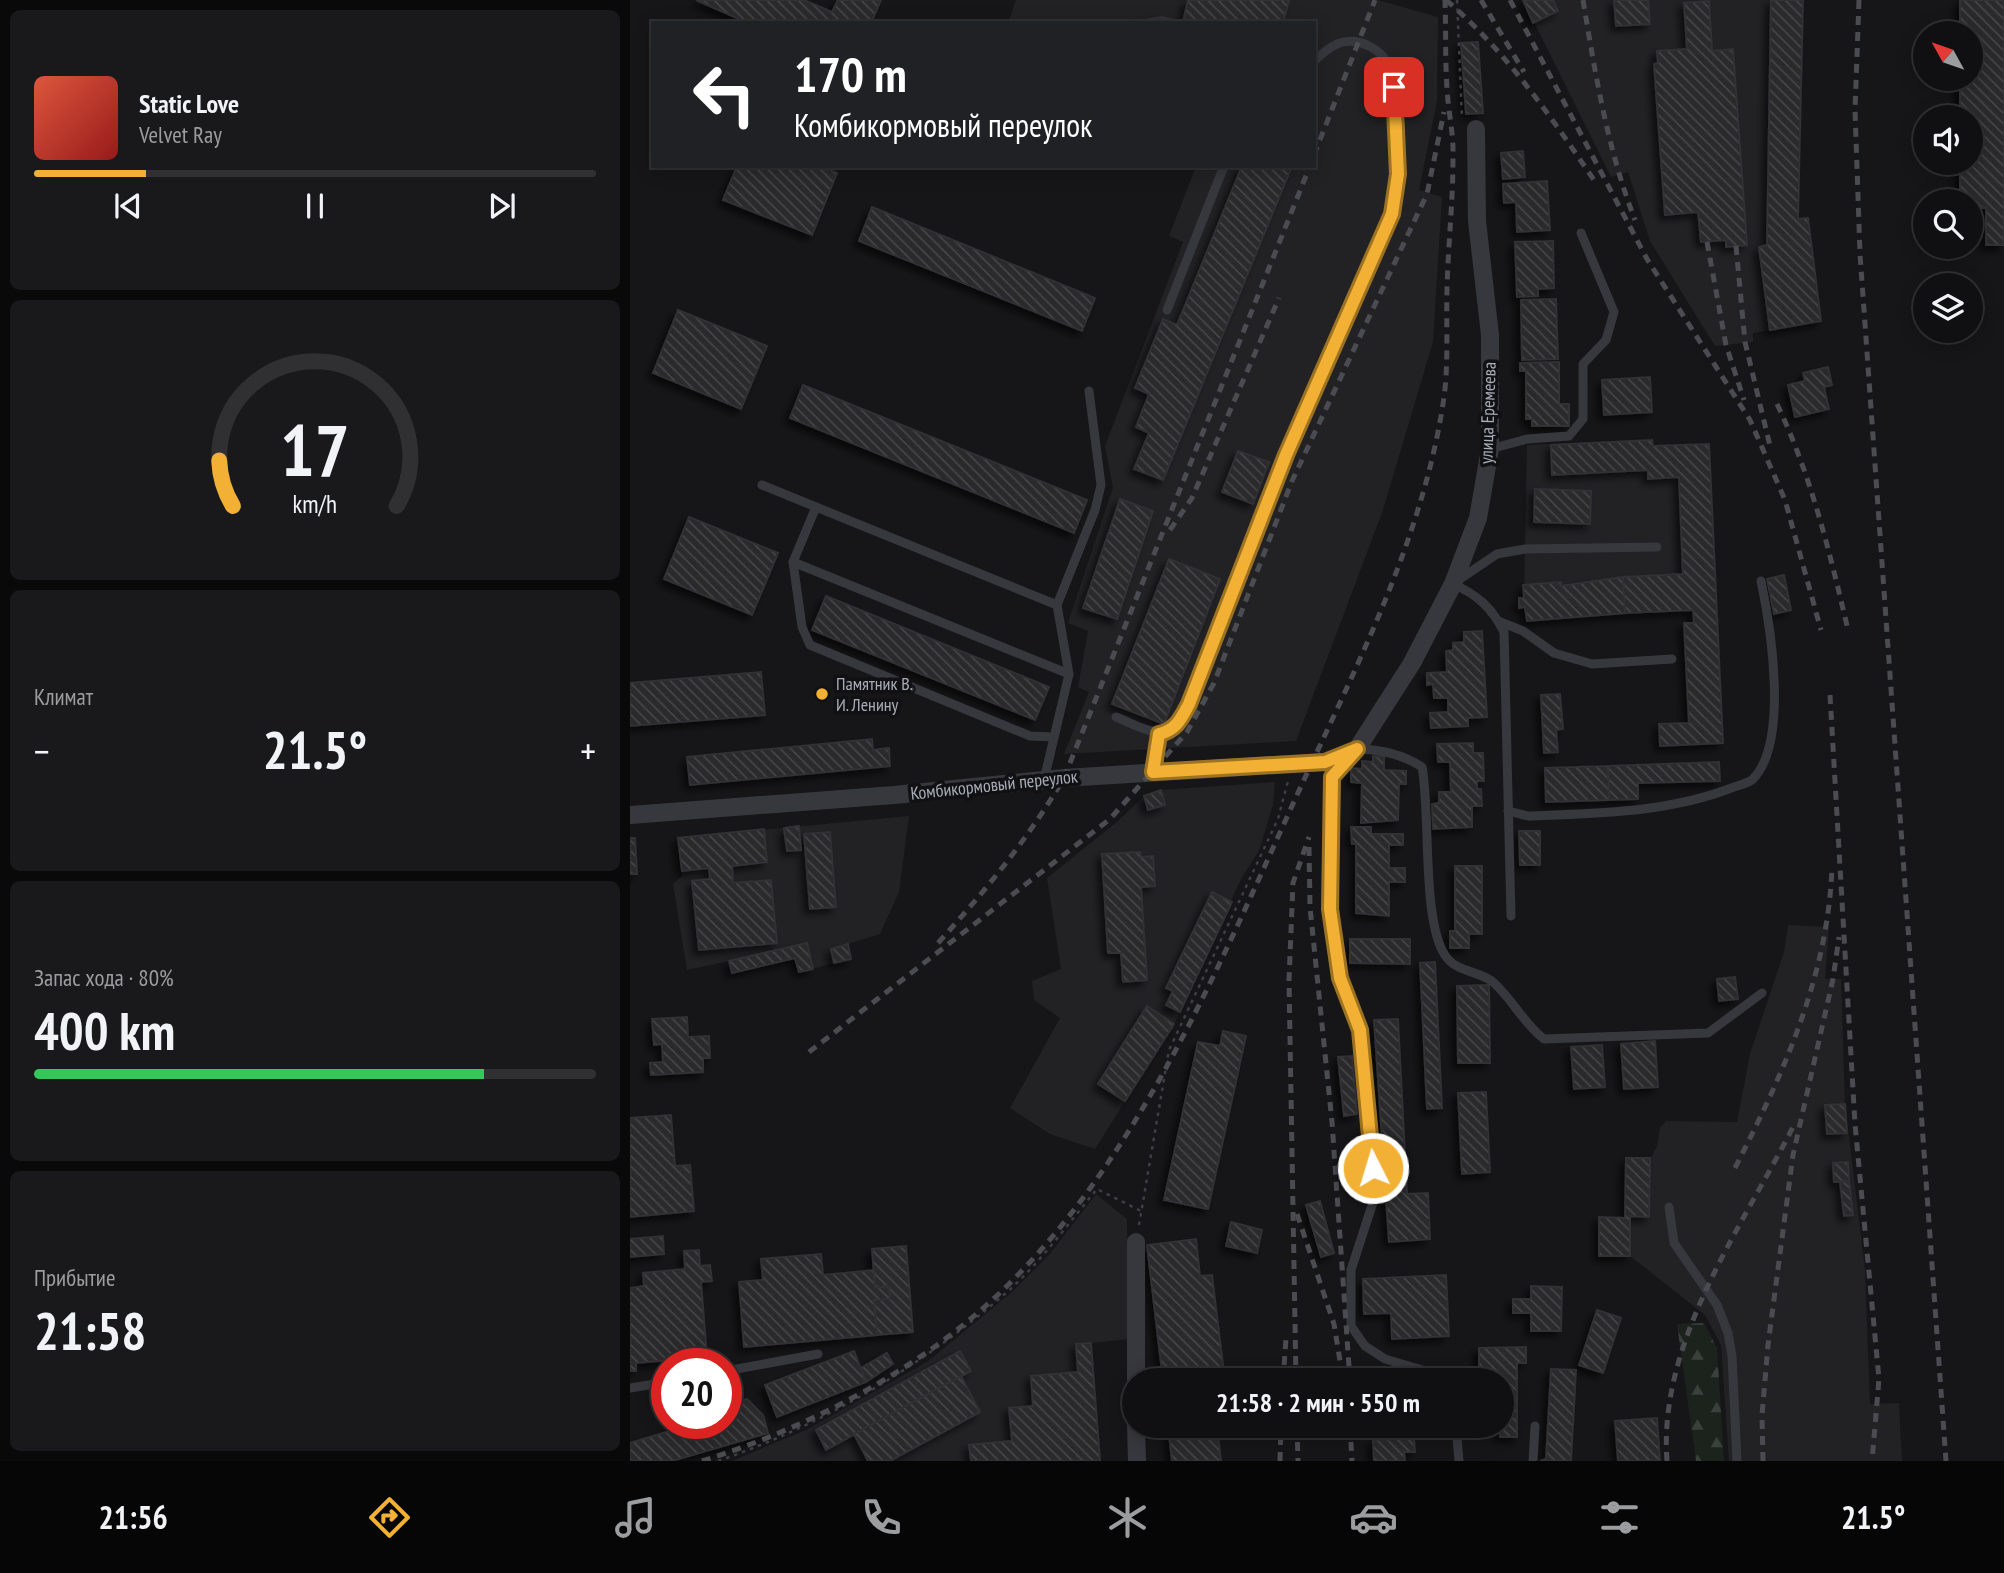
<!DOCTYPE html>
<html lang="ru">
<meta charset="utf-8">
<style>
:root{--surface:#101012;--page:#19191b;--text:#f1f3f6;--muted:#9c9d9f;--line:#303032;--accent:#f2b134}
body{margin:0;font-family:"PT Sans Narrow",sans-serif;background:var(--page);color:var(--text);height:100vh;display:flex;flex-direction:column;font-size:26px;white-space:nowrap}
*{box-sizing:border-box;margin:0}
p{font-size:23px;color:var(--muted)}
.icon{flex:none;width:38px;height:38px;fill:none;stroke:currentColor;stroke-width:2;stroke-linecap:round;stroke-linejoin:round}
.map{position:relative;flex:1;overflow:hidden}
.side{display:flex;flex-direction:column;gap:10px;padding:10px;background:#09090a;width:630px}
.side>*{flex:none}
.top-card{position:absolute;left:21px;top:21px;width:665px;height:147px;border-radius:0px;box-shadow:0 4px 18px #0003,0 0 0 2px var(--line);background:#202124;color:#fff;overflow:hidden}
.needle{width:46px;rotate:310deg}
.controls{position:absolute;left:1283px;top:21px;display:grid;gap:14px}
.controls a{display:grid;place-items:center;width:70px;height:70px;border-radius:50%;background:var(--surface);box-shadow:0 4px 18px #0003,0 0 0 2px var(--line);font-size:35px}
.speed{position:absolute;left:21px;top:1348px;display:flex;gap:14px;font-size:35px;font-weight:700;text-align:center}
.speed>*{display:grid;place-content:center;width:91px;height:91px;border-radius:50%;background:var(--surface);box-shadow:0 4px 18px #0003,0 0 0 2px var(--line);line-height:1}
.speed .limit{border:10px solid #d22;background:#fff;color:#111}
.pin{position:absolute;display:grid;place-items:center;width:60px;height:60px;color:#fff;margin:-30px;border-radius:14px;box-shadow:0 4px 10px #0006}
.me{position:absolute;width:77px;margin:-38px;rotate:355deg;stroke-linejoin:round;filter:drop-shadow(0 0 5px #0008)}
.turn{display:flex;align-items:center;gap:24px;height:147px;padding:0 28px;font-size:32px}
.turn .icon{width:91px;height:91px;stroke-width:2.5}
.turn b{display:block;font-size:49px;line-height:60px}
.big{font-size:52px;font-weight:800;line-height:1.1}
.side .card{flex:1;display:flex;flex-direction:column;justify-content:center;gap:10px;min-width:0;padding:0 24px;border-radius:10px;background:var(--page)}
.side .dial{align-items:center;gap:0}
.dial svg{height:182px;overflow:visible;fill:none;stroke:var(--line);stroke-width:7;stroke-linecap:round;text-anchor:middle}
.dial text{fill:var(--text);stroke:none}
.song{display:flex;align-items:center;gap:21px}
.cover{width:84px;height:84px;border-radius:10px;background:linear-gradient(135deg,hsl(10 70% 55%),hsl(0 70% 35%))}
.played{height:7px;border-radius:4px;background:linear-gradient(90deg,var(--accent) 20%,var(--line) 20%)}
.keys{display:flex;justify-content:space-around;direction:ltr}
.heat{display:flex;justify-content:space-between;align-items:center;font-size:38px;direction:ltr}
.charge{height:10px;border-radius:5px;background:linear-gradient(90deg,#34c759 80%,var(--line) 0)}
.trip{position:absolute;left:492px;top:1368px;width:392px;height:70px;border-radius:35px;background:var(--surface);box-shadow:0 4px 18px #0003,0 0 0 2px var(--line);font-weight:800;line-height:70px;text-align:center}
.menu{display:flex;height:112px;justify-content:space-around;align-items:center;background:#060607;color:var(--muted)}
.menu .icon{width:49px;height:49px}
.menu .current{color:var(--accent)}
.menu b{font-size:32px;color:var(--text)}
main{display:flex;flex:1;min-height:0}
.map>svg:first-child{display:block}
.built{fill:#222225}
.forest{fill:url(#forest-firs)}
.building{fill:url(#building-back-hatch);stroke:#303034;stroke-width:2;filter:url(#shadow)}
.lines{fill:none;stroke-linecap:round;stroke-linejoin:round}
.path{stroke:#3d3f44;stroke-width:2.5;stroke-dasharray:3.5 5;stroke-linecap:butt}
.service{stroke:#37383d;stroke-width:9}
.minor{stroke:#37383d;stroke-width:18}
.rail{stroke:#4a4c52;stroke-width:5;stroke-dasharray:9 7;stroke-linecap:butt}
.route-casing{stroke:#9d7322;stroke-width:18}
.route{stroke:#f2b134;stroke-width:12}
.poi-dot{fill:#f2b134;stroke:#111113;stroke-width:2.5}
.labels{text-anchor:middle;stroke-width:7;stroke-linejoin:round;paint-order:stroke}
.street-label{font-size:18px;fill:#a8adb8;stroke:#111113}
.poi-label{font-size:18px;fill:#a8adb8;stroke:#111113;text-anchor:start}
</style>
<main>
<section class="side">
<div class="card">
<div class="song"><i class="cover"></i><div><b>Static Love</b><p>Velvet Ray</p></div></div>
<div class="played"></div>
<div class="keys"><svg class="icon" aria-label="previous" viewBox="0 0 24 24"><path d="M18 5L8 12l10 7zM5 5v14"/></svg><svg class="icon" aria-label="pause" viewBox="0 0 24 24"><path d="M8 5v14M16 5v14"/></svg><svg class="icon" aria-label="next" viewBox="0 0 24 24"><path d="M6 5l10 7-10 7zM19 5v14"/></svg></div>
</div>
<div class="card dial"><svg viewBox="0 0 100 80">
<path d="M14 69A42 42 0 1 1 86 69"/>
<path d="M14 69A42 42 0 0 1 8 49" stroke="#f2b134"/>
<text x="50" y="56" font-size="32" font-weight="700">17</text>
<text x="50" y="72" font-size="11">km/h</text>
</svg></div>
<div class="card"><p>Климат</p>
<div class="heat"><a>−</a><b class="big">21.5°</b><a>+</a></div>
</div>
<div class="card"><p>Запас хода · 80%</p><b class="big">400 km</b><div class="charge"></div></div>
<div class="card"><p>Прибытие</p><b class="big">21:58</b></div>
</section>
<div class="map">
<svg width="1374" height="1461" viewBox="0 0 1374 1461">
<defs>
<pattern id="forest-firs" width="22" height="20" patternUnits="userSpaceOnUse" patternTransform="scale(1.75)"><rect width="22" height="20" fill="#1c231d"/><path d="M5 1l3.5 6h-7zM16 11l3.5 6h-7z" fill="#3a403c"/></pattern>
<pattern id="building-back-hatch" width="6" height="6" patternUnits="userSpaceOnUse" patternTransform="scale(1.75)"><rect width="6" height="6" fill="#29292c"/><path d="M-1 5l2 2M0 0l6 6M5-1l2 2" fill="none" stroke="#454548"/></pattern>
<filter id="shadow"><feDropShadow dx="-5" dy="5" stdDeviation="3.5" flood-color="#0009"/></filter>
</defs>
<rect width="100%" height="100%" fill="#161618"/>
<g class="built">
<polygon points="386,0 748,0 808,17 807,101 789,190 812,197 803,342 753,510 666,741 434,754 459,692 448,687 458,631 438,623 483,488 475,446 553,242 539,236 566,166 684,166 684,23 378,23"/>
<polygon points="893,0 1173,0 1168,218 1178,218 1191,321 1123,333 1123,342 1085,346 1020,241 998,172 981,177"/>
<polygon points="1022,440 1023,446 1079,444 1086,596 1064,597 1063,610 897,621 896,607 889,608 889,599 894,598 897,445"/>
<polygon points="645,782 643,805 629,851 611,879 544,1024 465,1149 420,1134 380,1108 430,1018 404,1000 402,981 431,969 417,878 488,821 514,796 531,790"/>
<polygon points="279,816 269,892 250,934 218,944 221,959 169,972 165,958 102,973 99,961 57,970 43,884 52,876 48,838"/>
<polygon points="1158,925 1199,927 1195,979 1211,979 1215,1104 1235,1269 1240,1404 1269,1403 1272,1461 1099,1461 1091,1345 1075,1315 1000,1256 969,1256 969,1217 995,1218 996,1158 1021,1158 1027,1146 1030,1128 1036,1121 1107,1122 1120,1054 1154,952"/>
<polygon points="466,1194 497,1219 499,1339 461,1343 471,1461 102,1461 178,1429 297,1362 383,1291 419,1255"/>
</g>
<polygon class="forest" points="1074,1323 1087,1348 1094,1461 1066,1461 1047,1324"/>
<g class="building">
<polygon points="66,0 174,0 202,12 208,0 251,0 241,23 118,23"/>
<polygon points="558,0 659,0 653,23 500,23 531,17 553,22"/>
<polygon points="893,0 923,0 928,11 903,23"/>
<polygon points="984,0 1018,0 1020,24 986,26"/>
<polygon points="1141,0 1173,0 1168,219 1178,218 1191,321 1140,330 1129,247 1137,245"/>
<polygon points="1330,0 1374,0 1374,245 1356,245 1356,208 1340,208 1340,201 1330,201 1330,163 1340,163 1340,117 1330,117 1330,79 1340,79 1340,33 1330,33"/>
<polygon points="1079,1 1082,51 1103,49 1117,245 1096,247 1096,240 1071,242 1068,212 1035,215 1024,64 1028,63 1027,51 1057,49 1054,3"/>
<polygon points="848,42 853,113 836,114 831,43"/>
<polygon points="893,151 895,177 873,179 871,153"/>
<polygon points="107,166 190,166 207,173 182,235 93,200"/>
<polygon points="612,166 662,166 533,480 504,469 519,433 506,427 519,394 505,388 533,319 547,325"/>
<polygon points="917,181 920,230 887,232 886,202 874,203 873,184"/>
<polygon points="242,207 465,298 452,331 229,241"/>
<polygon points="923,241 924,288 908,289 908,296 887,297 885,242"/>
<polygon points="926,299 928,359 892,360 891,300"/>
<polygon points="48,310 137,346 111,409 23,373"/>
<polygon points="929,362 929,404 939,404 939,426 902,426 902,419 896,419 896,371 890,371 890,363"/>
<polygon points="1198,367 1202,385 1194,387 1199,409 1165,417 1158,385 1175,381 1173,373"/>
<polygon points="1020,377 1022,412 974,415 972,380"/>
<polygon points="173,385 457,500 444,533 160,418"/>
<polygon points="1022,440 1023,446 1079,444 1093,743 1030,746 1029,724 1059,723 1054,623 1064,623 1063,610 995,613 993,577 1053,574 1049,477 1018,479 1018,470 922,475 921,445"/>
<polygon points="608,451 639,462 623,504 592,492"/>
<polygon points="905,489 961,491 960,524 904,522"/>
<polygon points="490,499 523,511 487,619 453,608"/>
<polygon points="59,517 148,553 122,615 34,579"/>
<polygon points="539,559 590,579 534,724 482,704"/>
<polygon points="1154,575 1161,610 1144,614 1137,579"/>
<polygon points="993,577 995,613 897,621 895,607 889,608 889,598 894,598 893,585 931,582 931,586"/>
<polygon points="196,596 419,687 405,720 182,630"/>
<polygon points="852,631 857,717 838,718 838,726 801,728 800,713 818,712 818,698 804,698 803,684 797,685 797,673 817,672 816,651 823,650 823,643 834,642 834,632"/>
<polygon points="131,672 135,715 0,726 0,683"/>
<polygon points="930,694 933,729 926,730 928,752 914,753 911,695"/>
<polygon points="242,739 243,750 259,748 260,766 60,785 57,757"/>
<polygon points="843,743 843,753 853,753 854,781 847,781 847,789 851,789 852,806 842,806 842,827 803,829 802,804 809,803 809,792 821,792 820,762 808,762 807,744"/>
<polygon points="743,756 754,757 754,770 776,771 776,784 769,784 768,820 731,823 732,783 721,782 721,768 732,769 732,761 743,762"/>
<polygon points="1089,762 1090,781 1008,783 1008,799 979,800 978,766"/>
<polygon points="978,766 979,800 916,802 915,768"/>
<polygon points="531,790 535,805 518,810 514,796"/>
<polygon points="169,826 171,850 157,851 154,828"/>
<polygon points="721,827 741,827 741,834 773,834 773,845 759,845 759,868 775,868 775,882 759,882 759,916 726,913 726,844 722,844"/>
<polygon points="134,829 137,862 102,866 103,883 141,880 147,943 69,950 62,881 80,879 79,868 52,871 48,838"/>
<polygon points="889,831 910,831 910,865 890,865"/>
<polygon points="200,832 206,907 180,909 174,834"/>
<polygon points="0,838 5,838 7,874 0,874"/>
<polygon points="510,852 511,857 523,856 525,886 511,887 517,980 493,982 491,953 478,953 472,854"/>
<polygon points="825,866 852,866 852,934 839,934 839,948 820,948 820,931 825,931"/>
<polygon points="582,892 602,902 550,1012 536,1005 543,991 536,988"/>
<polygon points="720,939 780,939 780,964 720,963"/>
<polygon points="177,943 183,969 169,972 165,958 102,973 99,961"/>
<polygon points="218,944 221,959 204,963 201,949"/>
<polygon points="805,962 812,1108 797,1109 790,963"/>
<polygon points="1105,977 1108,999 1089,1001 1087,979"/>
<polygon points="859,985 860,1063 828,1063 827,986"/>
<polygon points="517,1006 544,1024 495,1101 468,1084"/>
<polygon points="57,1017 58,1037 79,1036 80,1058 73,1058 73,1072 21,1075 20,1063 33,1062 32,1044 24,1045 22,1019"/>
<polygon points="768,1019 777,1194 798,1193 800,1239 759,1242 744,1020"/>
<polygon points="593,1031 616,1036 578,1209 534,1200 568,1042 590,1046"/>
<polygon points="1025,1041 1028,1087 994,1089 991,1044"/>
<polygon points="972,1045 975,1087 944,1089 941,1047"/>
<polygon points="722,1056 727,1114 714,1116 708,1057"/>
<polygon points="856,1092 860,1172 832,1174 828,1093"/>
<polygon points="1215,1104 1217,1133 1197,1134 1195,1105"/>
<polygon points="41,1115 45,1166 60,1165 64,1211 0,1217 0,1118"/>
<polygon points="996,1158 1020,1158 1019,1217 1000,1216 1000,1256 969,1256 969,1217 995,1218"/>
<polygon points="1218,1162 1219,1181 1204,1182 1203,1163"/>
<polygon points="1219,1181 1223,1215 1214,1216 1210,1182"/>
<polygon points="690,1201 704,1253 691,1257 676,1205"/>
<polygon points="601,1222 632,1230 627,1253 596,1246"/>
<polygon points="33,1236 34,1254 0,1257 0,1239"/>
<polygon points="566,1239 570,1276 582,1275 595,1381 533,1381 517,1245"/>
<polygon points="276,1246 283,1332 247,1335 244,1300 260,1299 259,1286 245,1288 242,1249"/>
<polygon points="69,1250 70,1266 80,1265 82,1281 71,1282 77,1357 6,1363 6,1371 0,1371 0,1288 14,1286 13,1273 55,1269 54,1251"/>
<polygon points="191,1254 193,1275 244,1270 245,1288 259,1286 260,1299 244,1300 247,1335 114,1347 109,1282 133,1280 131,1259"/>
<polygon points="816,1275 819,1336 762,1339 761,1313 734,1314 733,1279"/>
<polygon points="901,1286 932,1287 931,1331 901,1331 901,1313 883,1313 883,1299 901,1299"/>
<polygon points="967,1310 991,1318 973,1373 949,1365"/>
<polygon points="461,1343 470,1461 341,1461 339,1445 382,1441 379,1408 403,1406 401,1376 448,1372 446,1344"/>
<polygon points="896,1347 896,1363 887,1363 887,1437 870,1437 872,1381 849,1381 849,1348"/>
<polygon points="224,1351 236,1382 147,1417 135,1385"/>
<polygon points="330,1351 341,1371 196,1450 186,1430"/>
<polygon points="257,1353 263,1364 236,1382 231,1368"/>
<polygon points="921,1369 946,1370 941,1461 910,1461 916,1459"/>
<polygon points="331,1376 350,1412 260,1461 238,1461 224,1434"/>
<polygon points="117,1399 133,1415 138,1433 42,1461 0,1461 0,1443 66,1423 96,1423 96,1406"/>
<polygon points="1027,1418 1030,1461 988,1461 985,1421"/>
<polygon points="538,1426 587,1426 591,1461 542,1461"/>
<polygon points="784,1438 785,1452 774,1452 775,1461 744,1461 743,1440"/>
</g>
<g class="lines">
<g class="path">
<polyline points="827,0 832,119"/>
<polyline points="509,1225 539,1050 648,819 658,781"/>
<path d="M88 1461C193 1425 292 1366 376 1293 410 1263 438 1224 467 1189L511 1211"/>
</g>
<g class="service">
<polyline points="537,310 594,166"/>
<polyline points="860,449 897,439 939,436 953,419 953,364 976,340 984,312 951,233"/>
<polyline points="132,485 427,605"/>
<polyline points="186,507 163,562 172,627 180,645 400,736 424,737"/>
<polyline points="163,562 439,674"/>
<polyline points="827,581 867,554 895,549 1027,547"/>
<path d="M823 584C848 595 862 608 874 632L881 916"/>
<polyline points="868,621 893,631 924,653 962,664 1042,659"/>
<path d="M486 717C509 726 527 741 549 723L656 455 762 214C767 183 773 83 754 58 750 52 743 48 737 45 714 35 700 46 684 61"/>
<polyline points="523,772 529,734"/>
<polyline points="414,780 439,674 427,605 465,510 471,485 459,391"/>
<path d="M878 811 898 816C968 813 1038 813 1104 787 1110 785 1119 783 1123 779 1159 742 1141 628 1131 581"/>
<polyline points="1039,1207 1044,1243 1087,1305 1098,1333 1102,1356 1107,1461"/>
<polyline points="96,1371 188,1354"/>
<path d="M810 1381 799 1372 755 1359 735 1346 721 1326V1270L745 1196 731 1030 710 977 700 909 702 777 727 749C751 749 772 754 792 767 801 813 791 926 817 958 829 973 851 971 864 983 883 1000 894 1024 914 1039L1078 1033 1132 993"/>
<polyline points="0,1388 37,1382"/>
<polyline points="826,1426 829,1461"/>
<polyline points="903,1461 905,1426"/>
</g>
<g class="minor">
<polyline points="0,815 264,795 434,778 695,762 727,749 782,663 823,584 848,518 860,449 860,335 847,221 846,129"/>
<polyline points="506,1242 506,1381"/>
<polyline points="506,1426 507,1461"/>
</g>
<g class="rail">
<path d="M816 0C876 51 922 118 966 183"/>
<polyline points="851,0 894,72"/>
<polyline points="880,0 1017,259 1120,420 1155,500 1191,630"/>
<path d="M953 0C965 73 978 151 1005 220"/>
<polyline points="1229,0 1225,110 1230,254 1316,1461"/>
<polyline points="684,155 745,0"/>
<polyline points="1077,242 1096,345 1114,400"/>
<polyline points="1106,246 1115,342 1141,450"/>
<path d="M1147 404C1181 475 1200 553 1218 630"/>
<polyline points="540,530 562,498 649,298"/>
<polyline points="1200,695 1225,1124 1249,1379 1242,1461"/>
<polyline points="679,847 680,907 702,1122 720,1381"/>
<path d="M308 943C356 890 398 839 434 778L680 166"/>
<polyline points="179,1052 480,819 557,732 584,683 662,481 797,194 814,112"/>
<path d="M1105 1168C1154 1072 1198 976 1202 867"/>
<polyline points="667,1214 704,1324 710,1361"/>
<polyline points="653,1381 656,1338"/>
<polyline points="666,1381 659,980 663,883 679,837"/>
<polyline points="667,1426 668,1461"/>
<polyline points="720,1426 722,1461"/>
<path d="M72 1461C181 1427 293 1368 375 1288 515 1150 592 958 673 782 729 661 792 538 813 404 819 367 816 328 817 290 818 246 823 202 823 158 824 135 818 111 817 88 815 59 816 29 815 0"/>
<polyline points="650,1461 651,1426"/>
<path d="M1037 1461C1028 1342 1111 1229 1163 1127"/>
<polyline points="1133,1461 1132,1415 1138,1345 1163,1155 1203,979 1209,937"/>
</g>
</g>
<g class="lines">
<defs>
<path id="route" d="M743 1168 730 1030 710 978 700 909 702 777 727 749 695 762 523 772 529 734C546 730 551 719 559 704L656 455 762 214 768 174 764 87"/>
</defs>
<use href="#route" class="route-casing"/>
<use href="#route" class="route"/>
</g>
<circle class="poi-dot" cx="192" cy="694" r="7"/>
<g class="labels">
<g class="street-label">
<text transform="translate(858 413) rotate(-88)" y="6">улица Еремеева</text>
<text transform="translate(364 785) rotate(-6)" y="6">Комбикормовый переулок</text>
</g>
<g class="poi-label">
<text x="206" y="690">Памятник В.<tspan x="206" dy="21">И. Ленину</tspan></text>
</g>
</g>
</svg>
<div class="controls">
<a><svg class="needle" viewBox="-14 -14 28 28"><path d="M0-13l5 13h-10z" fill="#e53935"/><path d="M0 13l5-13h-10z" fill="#9c9d9f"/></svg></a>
<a><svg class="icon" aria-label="sound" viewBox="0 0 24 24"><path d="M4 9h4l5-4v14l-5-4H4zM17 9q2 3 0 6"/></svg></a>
<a><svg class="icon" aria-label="search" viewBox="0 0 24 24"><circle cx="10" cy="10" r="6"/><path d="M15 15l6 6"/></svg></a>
<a><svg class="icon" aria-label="layers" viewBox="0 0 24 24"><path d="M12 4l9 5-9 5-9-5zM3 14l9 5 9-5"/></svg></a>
</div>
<div class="speed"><div class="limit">20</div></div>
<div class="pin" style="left:764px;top:87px;background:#d93025"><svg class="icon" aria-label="arrive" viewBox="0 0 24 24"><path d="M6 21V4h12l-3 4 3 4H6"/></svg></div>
<svg class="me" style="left:743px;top:1168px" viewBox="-20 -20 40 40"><circle r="17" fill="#f2b134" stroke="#fff" stroke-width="3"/><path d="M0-11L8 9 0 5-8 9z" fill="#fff"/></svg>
<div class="trip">21:58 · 2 мин · 550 m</div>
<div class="top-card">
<div class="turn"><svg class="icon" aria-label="left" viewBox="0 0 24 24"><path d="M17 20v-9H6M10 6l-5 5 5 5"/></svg><div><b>170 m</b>Комбикормовый переулок</div></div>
</div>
</div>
</main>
<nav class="menu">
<b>21:56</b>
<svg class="icon current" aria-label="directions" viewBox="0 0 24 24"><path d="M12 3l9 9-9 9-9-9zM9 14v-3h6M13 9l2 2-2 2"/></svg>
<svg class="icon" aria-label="music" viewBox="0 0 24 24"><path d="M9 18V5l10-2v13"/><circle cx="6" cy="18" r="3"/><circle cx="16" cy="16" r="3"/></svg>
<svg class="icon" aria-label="phone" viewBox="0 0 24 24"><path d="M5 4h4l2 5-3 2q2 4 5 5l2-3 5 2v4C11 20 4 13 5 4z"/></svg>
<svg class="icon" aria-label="climate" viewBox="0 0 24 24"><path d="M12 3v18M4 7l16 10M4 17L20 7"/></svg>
<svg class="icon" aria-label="car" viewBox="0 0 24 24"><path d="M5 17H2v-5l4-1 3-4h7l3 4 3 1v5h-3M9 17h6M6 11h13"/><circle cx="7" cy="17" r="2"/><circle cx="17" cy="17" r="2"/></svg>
<svg class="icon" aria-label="filters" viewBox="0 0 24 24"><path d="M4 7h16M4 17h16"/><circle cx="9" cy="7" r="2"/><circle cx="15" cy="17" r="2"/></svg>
<b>21.5°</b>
</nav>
